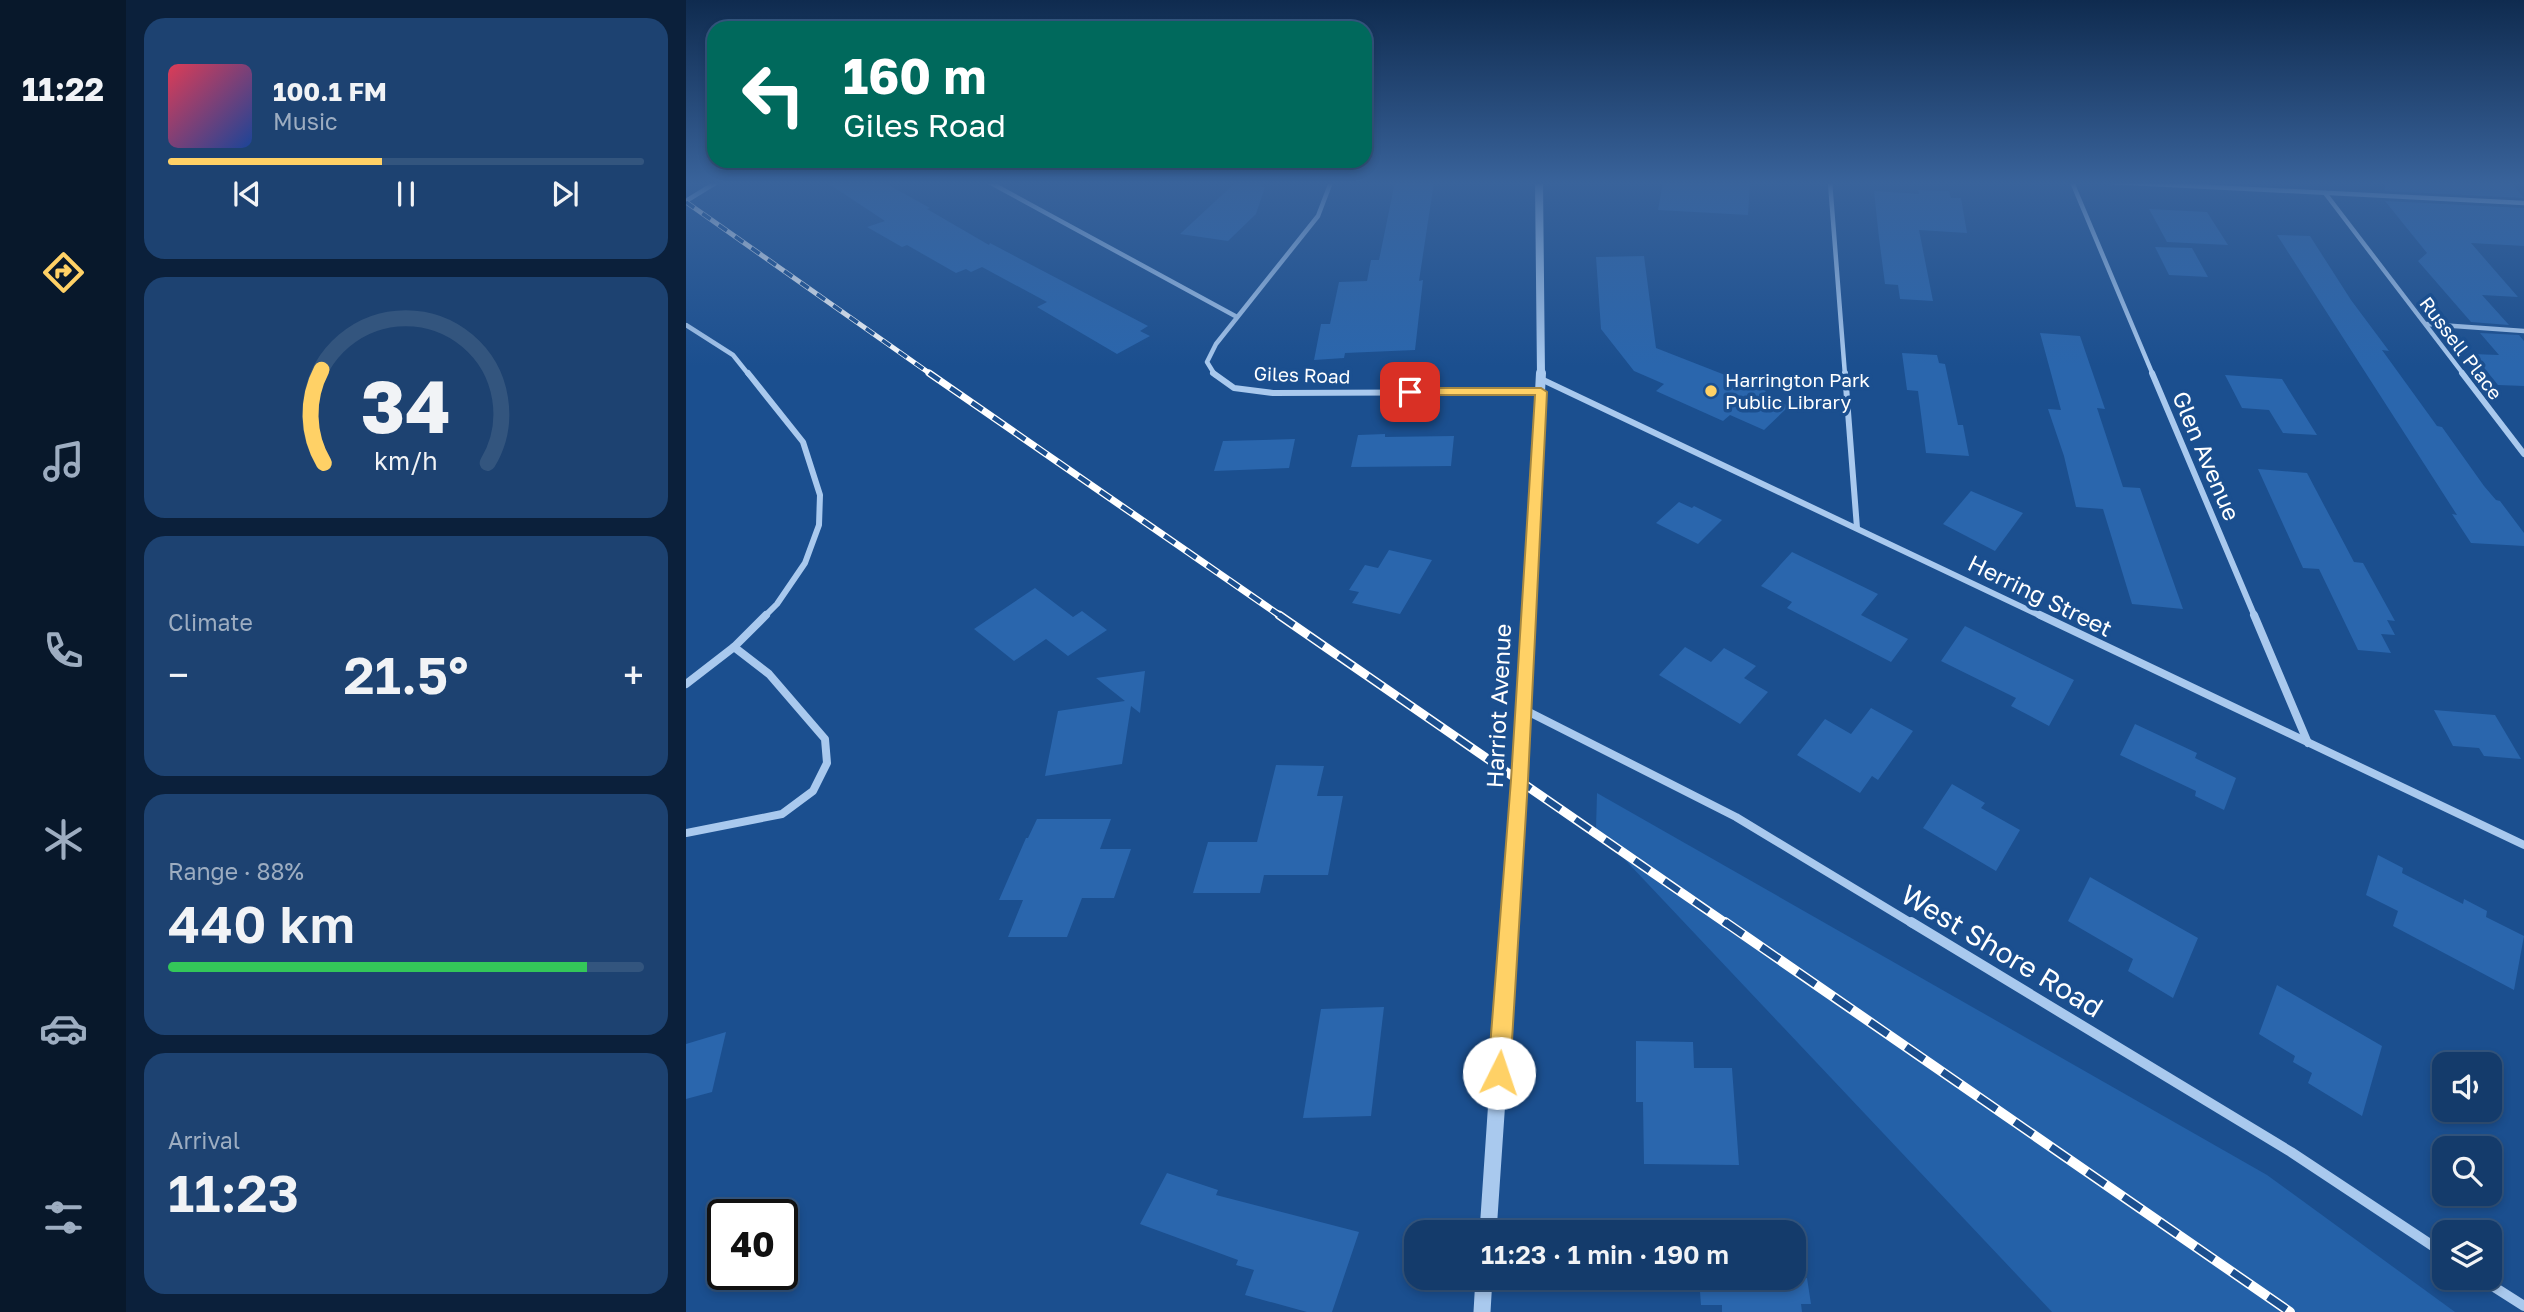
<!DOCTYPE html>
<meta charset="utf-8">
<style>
:root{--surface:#143b6b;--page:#1d4271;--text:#f1f3f6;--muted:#9dadc1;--line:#33557e;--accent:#ffd166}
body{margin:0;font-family:"Golos Text",sans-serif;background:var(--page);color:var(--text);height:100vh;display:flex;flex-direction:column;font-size:26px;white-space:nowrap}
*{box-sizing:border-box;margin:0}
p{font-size:23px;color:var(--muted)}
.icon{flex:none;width:38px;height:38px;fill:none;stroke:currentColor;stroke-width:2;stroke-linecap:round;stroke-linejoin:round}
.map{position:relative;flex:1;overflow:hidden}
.panel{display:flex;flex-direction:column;gap:18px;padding:18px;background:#0b203b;width:560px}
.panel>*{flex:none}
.hud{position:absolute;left:21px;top:21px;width:665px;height:147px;border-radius:21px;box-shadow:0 4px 10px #0003,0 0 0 2px var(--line);background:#00695c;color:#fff;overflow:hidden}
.tools{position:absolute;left:1746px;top:1052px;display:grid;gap:14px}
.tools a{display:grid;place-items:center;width:70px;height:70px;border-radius:14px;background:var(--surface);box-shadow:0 4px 10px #0003,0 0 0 2px var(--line);font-size:35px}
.speed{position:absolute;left:21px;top:1199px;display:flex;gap:14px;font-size:35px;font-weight:700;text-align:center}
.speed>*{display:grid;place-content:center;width:91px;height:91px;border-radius:50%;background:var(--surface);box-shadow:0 4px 10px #0003,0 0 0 2px var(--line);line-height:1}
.speed .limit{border:4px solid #111;border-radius:10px;background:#fff;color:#111}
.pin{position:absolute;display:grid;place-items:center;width:60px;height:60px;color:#fff;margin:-30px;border-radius:14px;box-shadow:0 4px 10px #0006}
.me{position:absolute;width:77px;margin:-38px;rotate:4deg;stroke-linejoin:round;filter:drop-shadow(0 0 5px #0008)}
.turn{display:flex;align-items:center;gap:24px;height:147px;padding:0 21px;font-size:32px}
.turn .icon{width:91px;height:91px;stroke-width:2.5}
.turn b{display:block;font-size:49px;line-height:60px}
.big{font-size:52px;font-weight:600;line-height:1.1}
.panel .widget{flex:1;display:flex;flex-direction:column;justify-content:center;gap:10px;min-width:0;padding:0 24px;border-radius:21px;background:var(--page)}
.panel .dial{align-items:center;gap:0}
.dial svg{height:182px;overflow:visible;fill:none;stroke:var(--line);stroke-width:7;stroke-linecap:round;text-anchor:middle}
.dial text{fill:var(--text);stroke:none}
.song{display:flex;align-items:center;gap:21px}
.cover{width:84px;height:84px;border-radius:10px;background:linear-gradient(135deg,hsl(350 70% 55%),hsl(220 70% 35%))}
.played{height:7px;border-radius:4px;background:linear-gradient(90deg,var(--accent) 45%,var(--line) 45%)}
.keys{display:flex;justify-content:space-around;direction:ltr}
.heat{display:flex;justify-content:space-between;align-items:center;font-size:38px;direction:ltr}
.charge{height:10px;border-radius:5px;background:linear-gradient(90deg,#34c759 88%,var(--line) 0)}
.trip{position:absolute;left:718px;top:1220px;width:402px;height:70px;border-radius:21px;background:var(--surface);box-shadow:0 4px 10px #0003,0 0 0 2px var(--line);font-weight:600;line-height:70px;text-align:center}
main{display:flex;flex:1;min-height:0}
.tab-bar{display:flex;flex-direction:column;width:126px;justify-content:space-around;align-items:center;background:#08182b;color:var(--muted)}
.tab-bar .icon{width:49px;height:49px}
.tab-bar .active{color:var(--accent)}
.tab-bar b{font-size:32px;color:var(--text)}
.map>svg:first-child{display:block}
.green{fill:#2461a8}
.building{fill:#2a66ad}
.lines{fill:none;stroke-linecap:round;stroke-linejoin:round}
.minor-far3{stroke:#a9c9ee;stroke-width:4.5}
.minor-far2{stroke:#a9c9ee;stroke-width:6}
.minor-far1{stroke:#a9c9ee;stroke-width:8}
.minor{stroke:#a9c9ee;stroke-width:10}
.tertiary-far3{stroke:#a9c9ee;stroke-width:8}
.tertiary-far2{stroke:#a9c9ee;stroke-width:10}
.tertiary-far1{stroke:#a9c9ee;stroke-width:13}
.tertiary{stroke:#a9c9ee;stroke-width:17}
.rail-far3-casing{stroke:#fff;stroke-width:5}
.rail-far2-casing{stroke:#fff;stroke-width:7}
.rail-far1-casing{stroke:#fff;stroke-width:9}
.rail-casing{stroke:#fff;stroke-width:10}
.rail-far3{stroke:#1b4f8f;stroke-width:3.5;stroke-dasharray:10;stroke-linecap:butt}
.rail-far2{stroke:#1b4f8f;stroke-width:4.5;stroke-dasharray:13;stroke-linecap:butt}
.rail-far1{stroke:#1b4f8f;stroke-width:6;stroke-dasharray:18;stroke-linecap:butt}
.rail{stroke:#1b4f8f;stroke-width:7;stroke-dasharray:22;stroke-linecap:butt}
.route{fill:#ffd166;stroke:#a68842;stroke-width:2}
.poi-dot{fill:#ffd166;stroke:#1b4f8f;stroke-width:2.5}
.labels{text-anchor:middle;stroke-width:7;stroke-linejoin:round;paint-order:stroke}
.far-street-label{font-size:19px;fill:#fff;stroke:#1b4f8f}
.far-poi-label{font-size:19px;fill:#fff;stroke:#1b4f8f;text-anchor:start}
.street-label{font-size:23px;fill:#fff;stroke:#1b4f8f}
.near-street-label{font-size:28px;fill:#fff;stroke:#1b4f8f}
</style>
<main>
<nav class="tab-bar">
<b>11:22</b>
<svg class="icon active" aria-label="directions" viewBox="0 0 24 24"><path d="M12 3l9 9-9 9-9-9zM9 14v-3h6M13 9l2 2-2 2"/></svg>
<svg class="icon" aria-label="music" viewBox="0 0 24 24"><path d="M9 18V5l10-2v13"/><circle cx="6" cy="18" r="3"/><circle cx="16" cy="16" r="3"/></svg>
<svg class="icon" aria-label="phone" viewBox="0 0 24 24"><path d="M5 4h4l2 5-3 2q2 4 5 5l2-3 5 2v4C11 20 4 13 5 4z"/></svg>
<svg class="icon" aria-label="climate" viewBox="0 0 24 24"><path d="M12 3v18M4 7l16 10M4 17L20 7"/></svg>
<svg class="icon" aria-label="car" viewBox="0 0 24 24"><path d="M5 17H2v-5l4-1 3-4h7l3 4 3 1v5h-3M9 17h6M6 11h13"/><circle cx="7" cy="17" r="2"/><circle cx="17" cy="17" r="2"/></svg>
<svg class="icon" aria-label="filters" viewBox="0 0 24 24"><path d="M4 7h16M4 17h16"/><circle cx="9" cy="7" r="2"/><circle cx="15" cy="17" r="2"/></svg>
</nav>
<section class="panel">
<div class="widget">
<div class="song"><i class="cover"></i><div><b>100.1 FM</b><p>Music</p></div></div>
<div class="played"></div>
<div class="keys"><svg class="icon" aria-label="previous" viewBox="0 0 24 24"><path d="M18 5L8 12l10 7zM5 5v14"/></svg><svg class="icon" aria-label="pause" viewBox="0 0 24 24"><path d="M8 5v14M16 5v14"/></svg><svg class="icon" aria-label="next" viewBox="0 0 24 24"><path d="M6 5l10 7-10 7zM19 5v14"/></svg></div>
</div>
<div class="widget dial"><svg viewBox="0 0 100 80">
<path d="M14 69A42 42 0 1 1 86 69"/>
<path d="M14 69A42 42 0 0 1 13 28" stroke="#ffd166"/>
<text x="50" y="56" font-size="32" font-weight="700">34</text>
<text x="50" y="72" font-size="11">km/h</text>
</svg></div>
<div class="widget"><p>Climate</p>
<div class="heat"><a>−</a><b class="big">21.5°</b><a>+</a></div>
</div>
<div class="widget"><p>Range · 88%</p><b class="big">440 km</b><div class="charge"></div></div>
<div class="widget"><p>Arrival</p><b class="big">11:23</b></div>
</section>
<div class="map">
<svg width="1838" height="1312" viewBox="0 0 1838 1312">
<rect width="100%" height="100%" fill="#1b4f8f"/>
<polygon class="green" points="911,793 1581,1175 1769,1312 1366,1312 910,829"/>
<g class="building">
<polygon points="140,182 197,182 244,208 241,209 303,245 304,243 462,326 454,331 464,336 431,354 351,307 361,302 296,267 285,272 280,269 270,273 221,245 216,247 181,227 199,221"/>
<polygon points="550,182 576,182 575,187 579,187 570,214 542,241 494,234"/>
<polygon points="709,182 748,182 733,281 737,280 729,350 659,353 658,358 628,360 635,324 644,324 653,282 681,281 685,260 693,260"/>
<polygon points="977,182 1064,182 1062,215 972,210"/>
<polygon points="1699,182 1825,182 1838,198 1699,191"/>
<polygon points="1232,190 1263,191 1265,198 1275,198 1281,233 1233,230 1247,301 1214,299 1212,285 1199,284 1193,238 1188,191 1233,194"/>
<polygon points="1699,201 1838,208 1838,246 1785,243 1832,297 1796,295 1823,325 1785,322 1732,261 1741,253"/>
<polygon points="1463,209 1521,212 1542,245 1481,242"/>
<polygon points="1591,235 1624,236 1665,300 1703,351 1696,350 1751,426 1756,427 1798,486 1810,500 1814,501 1838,533 1838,546 1785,543 1766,514 1771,515"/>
<polygon points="1469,247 1506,248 1522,277 1483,275"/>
<polygon points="958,256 970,348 1080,391 1076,395 1103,406 1078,430 1044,415 1037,421 970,391 978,384 948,371 915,329 910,257"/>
<polygon points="1354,333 1394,336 1419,409 1411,408 1437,487 1454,488 1497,609 1446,604 1417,509 1390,507 1378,456 1362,409 1375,410"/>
<polygon points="1794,333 1833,335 1838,341 1838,386 1812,385 1787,354 1813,355"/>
<polygon points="1216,353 1251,355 1253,363 1259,364 1272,425 1277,425 1283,456 1240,453 1232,391 1221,390"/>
<polygon points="1539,375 1596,379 1631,435 1597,433 1583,410 1556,408"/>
<polygon points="699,434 699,437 768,436 765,466 665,467 672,435"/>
<polygon points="609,439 603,468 528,471 537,441"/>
<polygon points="1572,469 1621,473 1668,562 1677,563 1709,621 1701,620 1709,635 1695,634 1705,653 1672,650 1633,569 1617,568"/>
<polygon points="1285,491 1337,513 1309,551 1257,524"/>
<polygon points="993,502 1006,508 1008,506 1036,520 1012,544 970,523"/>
<polygon points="703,550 746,560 714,614 666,603 673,592 663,590 679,565 692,568"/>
<polygon points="1106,552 1192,594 1175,615 1222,639 1205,662 1101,608 1106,602 1075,586"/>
<polygon points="349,588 387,617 396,611 421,630 382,656 360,639 328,661 288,629"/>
<polygon points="1279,626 1388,680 1363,726 1325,706 1330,698 1255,661"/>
<polygon points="999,647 1025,662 1038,648 1070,666 1058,678 1082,692 1054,724 973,675"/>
<polygon points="459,671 454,713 445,706 436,764 359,776 372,711 439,701 410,678"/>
<polygon points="1185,708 1227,731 1192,780 1186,776 1174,793 1111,755 1139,719 1165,734"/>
<polygon points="1748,710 1809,715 1835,759 1798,756 1793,748 1767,746"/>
<polygon points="1449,724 1511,753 1509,758 1550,778 1538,810 1509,796 1510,791 1434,755"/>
<polygon points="590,765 638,766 631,796 657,796 642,875 578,875 574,893 507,893 522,842 571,842"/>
<polygon points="1266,784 1299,803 1295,808 1334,830 1310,871 1237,828"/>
<polygon points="351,819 425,819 414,849 445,849 428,898 396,898 381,937 322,937 337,900 313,900 340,838 342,838"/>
<polygon points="1692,855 1717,868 1716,873 1777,904 1778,899 1801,911 1800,917 1838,936 1828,990 1707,926 1712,911 1680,895"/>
<polygon points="1404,877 1512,938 1487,998 1442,971 1447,959 1382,921"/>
<polygon points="1591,985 1696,1046 1676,1116 1622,1083 1626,1073 1607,1062 1609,1056 1573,1034"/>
<polygon points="698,1007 685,1116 617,1118 635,1009"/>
<polygon points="40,1032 26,1092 0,1099 0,1044"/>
<polygon points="950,1041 1007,1042 1008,1068 1046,1068 1053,1165 958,1164 957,1102 950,1102"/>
<polygon points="481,1173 532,1190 530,1195 673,1232 646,1312 621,1312 559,1295 568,1270 550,1265 552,1260 454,1224"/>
<polygon points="1013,1278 1121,1278 1125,1304 1115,1304 1116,1312 1036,1312 1036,1305 1015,1305"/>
</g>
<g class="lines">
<g class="minor-far3">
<polyline points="303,182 551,317"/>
<polyline points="1144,182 1159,375"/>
<polyline points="1386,182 1467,375"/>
<polyline points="1426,182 1838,203"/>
<polyline points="1639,193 1778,375"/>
<polyline points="0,201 31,182"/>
<polyline points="1740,324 1838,331"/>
<polyline points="0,325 47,355 63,375"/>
<polyline points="529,375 521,362 530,344 632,216 645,182"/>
</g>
<g class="minor-far2">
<polyline points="62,373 117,442 134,495 133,525 119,563 91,604 78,617"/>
<polyline points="527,373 548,388 587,393 855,392"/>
<polyline points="1159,373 1171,528"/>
<polyline points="1466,373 1569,617"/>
<polyline points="1776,373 1838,454"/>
<polyline points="855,379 1357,617"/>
</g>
<g class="minor-far1">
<polyline points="1354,615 1838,845"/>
<polyline points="1568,615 1622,743"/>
<polyline points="0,684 48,647 80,615"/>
<polyline points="837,709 1050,817 1227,924"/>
<polyline points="0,833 96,814 127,791 141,763 139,739 83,674 48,647"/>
</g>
<g class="minor">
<polyline points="1225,922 1605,1152 1759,1254"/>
<polyline points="1794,1278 1838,1306"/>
</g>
<polyline class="tertiary-far3" points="853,182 855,375"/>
<polyline class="tertiary-far2" points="842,617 855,373"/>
<polyline class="tertiary-far1" points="823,924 842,615"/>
<g class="tertiary">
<polyline points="802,1232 823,922"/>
<polyline points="796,1312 798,1278"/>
</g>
<defs>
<polyline id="rail-far3" points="0,202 246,375"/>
<polyline id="rail-far2" points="243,373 596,617"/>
<polyline id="rail-far1" points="593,615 1041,924"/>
<polyline id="rail" points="1039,922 1604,1312"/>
</defs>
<use href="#rail-far3" class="rail-far3-casing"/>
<use href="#rail-far2" class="rail-far2-casing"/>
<use href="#rail-far1" class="rail-far1-casing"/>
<use href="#rail" class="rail-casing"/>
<use href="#rail-far3" class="rail-far3"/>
<use href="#rail-far2" class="rail-far2"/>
<use href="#rail-far1" class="rail-far1"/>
<use href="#rail" class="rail"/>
</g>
<linearGradient id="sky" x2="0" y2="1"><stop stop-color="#0f2b4f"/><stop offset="0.5" stop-color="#39639b"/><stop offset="1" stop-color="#39639b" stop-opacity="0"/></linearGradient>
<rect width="1838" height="366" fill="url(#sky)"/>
<polygon class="route" points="724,388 855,388 861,392 842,780 824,1073 820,1080 813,1083 805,1080 802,1073 825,780 849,395 720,395 720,390"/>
<circle class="poi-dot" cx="1025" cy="391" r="7"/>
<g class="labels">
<g class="far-street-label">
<text transform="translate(1775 348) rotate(53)" y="7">Russell Place</text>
<text transform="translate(616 375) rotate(2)" y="7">Giles Road</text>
</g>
<g class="far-poi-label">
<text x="1039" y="387">Harrington Park<tspan x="1039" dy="22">Public Library</tspan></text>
</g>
<g class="street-label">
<text transform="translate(1520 456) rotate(67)" y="8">Glen Avenue</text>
<text transform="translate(1354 596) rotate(26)" y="8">Herring Street</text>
<text transform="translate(813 706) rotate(-87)" y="8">Harriot Avenue</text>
</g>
<g class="near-street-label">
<text transform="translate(1316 951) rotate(31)" y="10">West Shore Road</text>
</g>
</g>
</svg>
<div class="tools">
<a><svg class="icon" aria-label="sound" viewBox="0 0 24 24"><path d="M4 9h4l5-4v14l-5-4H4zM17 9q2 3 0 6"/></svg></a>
<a><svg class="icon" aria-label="search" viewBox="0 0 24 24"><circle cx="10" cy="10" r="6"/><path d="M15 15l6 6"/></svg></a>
<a><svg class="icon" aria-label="layers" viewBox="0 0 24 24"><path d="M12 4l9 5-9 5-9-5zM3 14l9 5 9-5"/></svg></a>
</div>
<div class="speed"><div class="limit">40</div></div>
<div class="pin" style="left:724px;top:392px;background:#d93025"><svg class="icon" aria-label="arrive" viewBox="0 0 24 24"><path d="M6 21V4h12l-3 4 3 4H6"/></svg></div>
<svg class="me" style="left:813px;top:1073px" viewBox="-20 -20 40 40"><circle r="19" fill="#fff"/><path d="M0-13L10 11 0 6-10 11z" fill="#ffd166"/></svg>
<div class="trip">11:23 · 1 min · 190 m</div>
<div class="hud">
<div class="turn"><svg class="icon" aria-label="left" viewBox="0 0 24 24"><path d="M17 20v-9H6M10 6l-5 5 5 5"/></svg><div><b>160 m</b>Giles Road</div></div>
</div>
</div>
</main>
